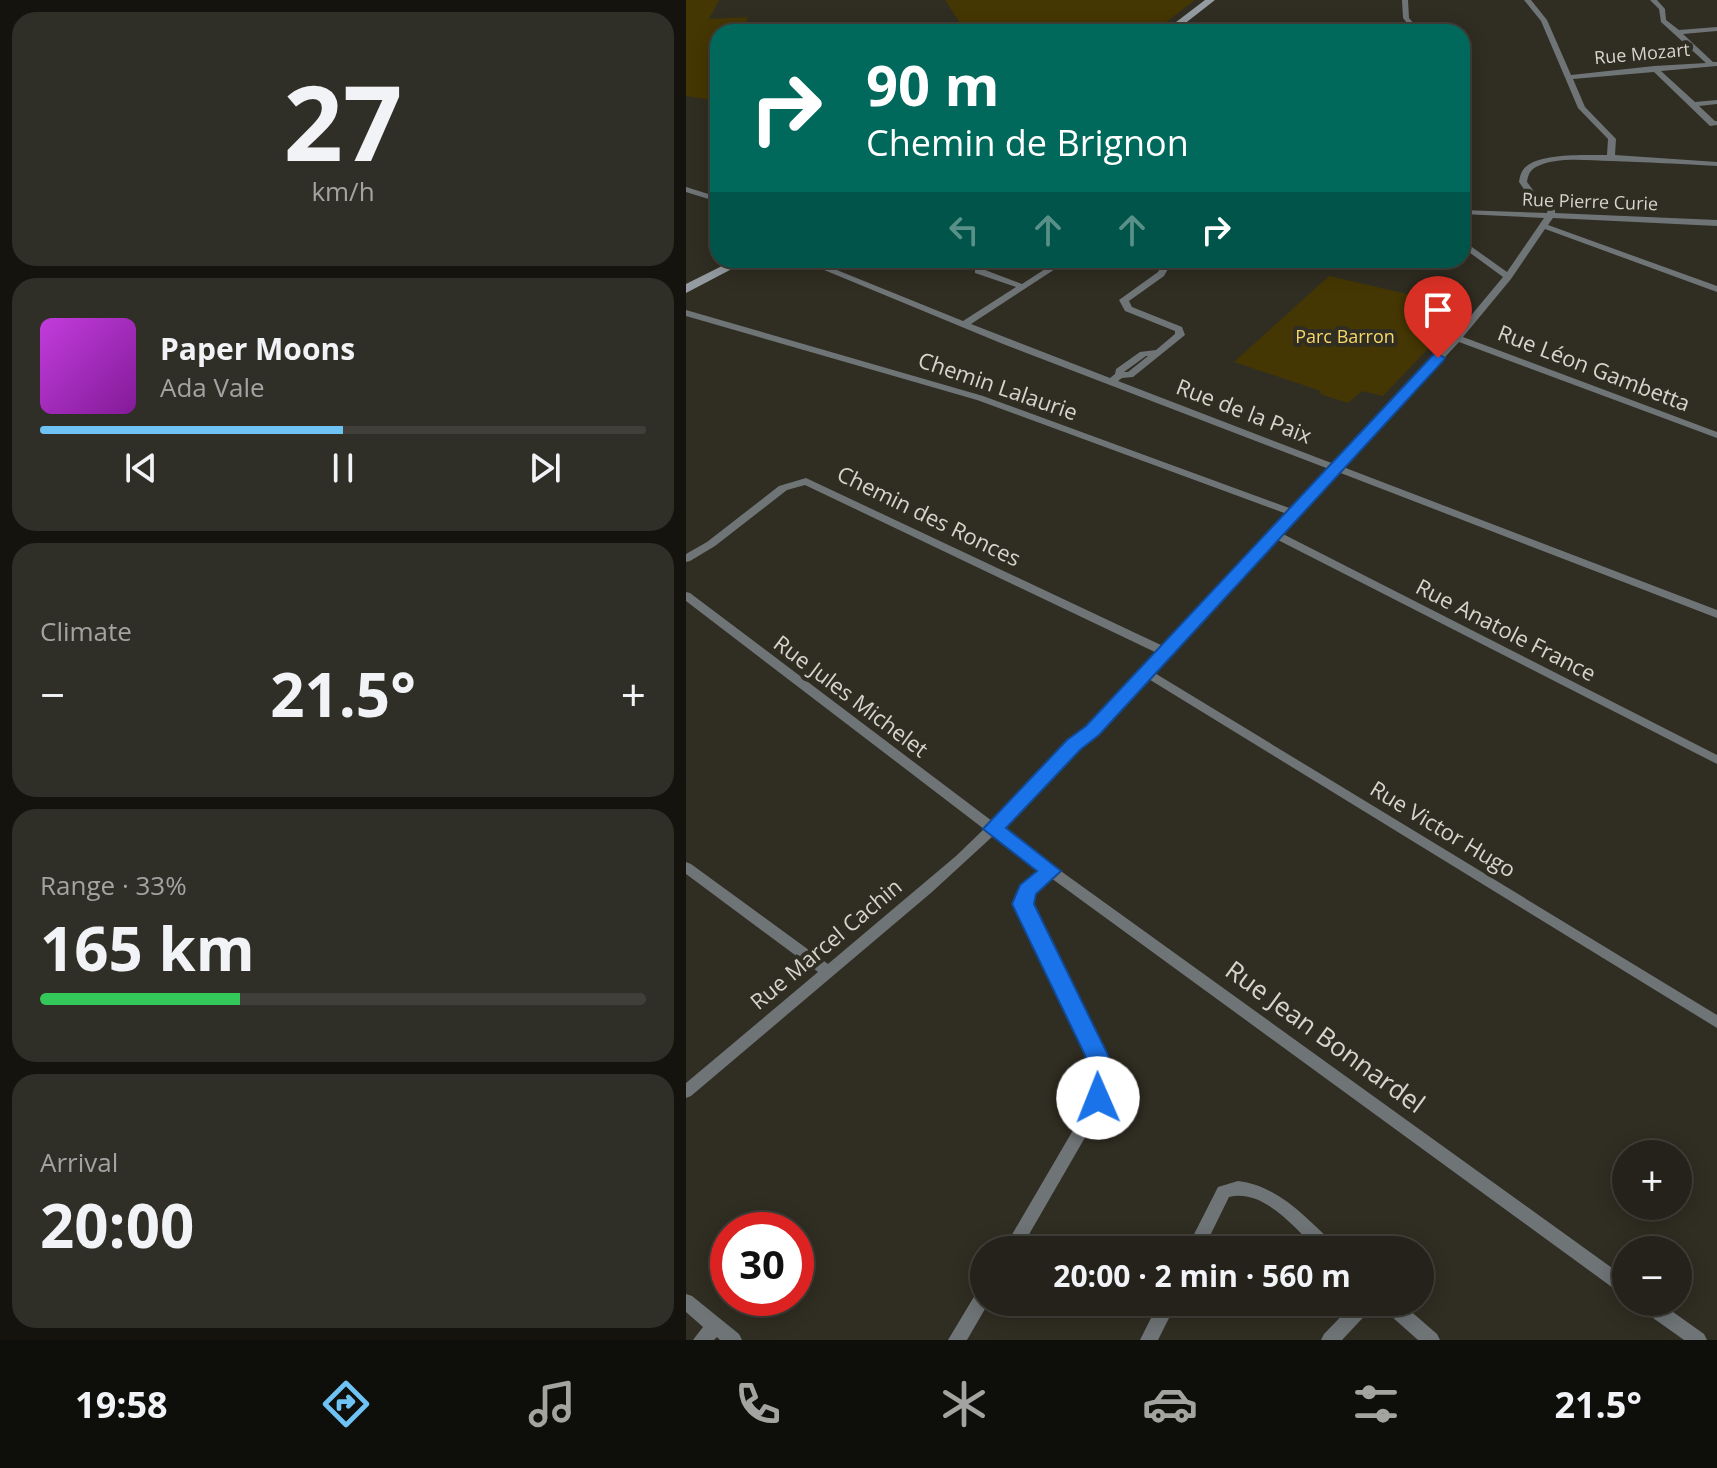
<!DOCTYPE html>
<meta charset="utf-8">
<style>
:root{--surface:#24221a;--page:#302f27;--text:#f1f3f6;--muted:#a3a4a2;--line:#413f39;--accent:#6fc2f4}
body{margin:0;font-family:"Open Sans",sans-serif;background:var(--page);color:var(--text);height:100vh;display:flex;flex-direction:column;font-size:30px;white-space:nowrap}
*{box-sizing:border-box;margin:0}
p{font-size:26px;color:var(--muted)}
.icon{flex:none;width:44px;height:44px;fill:none;stroke:currentColor;stroke-width:2;stroke-linecap:round;stroke-linejoin:round}
.map{position:relative;flex:1;overflow:hidden}
.side{display:flex;flex-direction:column;gap:12px;padding:12px;background:#14130e;width:686px}
.side>*{flex:none}
.top-card{position:absolute;left:24px;top:24px;width:760px;height:244px;border-radius:24px;box-shadow:0 4px 20px #0003,0 0 0 2px var(--line);background:#00695c;color:#fff;overflow:hidden}
.fabs{position:absolute;left:926px;top:1140px;display:grid;gap:16px}
.fabs a{display:grid;place-items:center;width:80px;height:80px;border-radius:50%;background:var(--surface);box-shadow:0 4px 20px #0003,0 0 0 2px var(--line);font-size:40px}
.speed{position:absolute;left:24px;top:1212px;display:flex;gap:16px;font-size:40px;font-weight:700;text-align:center}
.speed>*{display:grid;place-content:center;width:104px;height:104px;border-radius:50%;background:var(--surface);box-shadow:0 4px 20px #0003,0 0 0 2px var(--line);line-height:1}
.speed .limit{border:12px solid #d22;background:#fff;color:#111}
.pin{position:absolute;display:grid;place-items:center;width:68px;height:68px;color:#fff;margin:-82px -34px;border-radius:50% 50% 50% 0;rotate:-45deg;box-shadow:0 0 8px #0007}
.pin .icon{rotate:45deg}
.me{position:absolute;width:88px;margin:-44px;rotate:359deg;stroke-linejoin:round;filter:drop-shadow(0 0 6px #0008)}
.turn{display:flex;align-items:center;gap:28px;height:168px;padding:0 24px;font-size:36px}
.turn .icon{width:104px;height:104px;stroke-width:2.5}
.turn b{display:block;font-size:56px;line-height:68px}
.lanes{display:flex;align-items:center;height:76px;padding:0 24px;background:#0003;justify-content:center;gap:40px;direction:ltr}
.lanes .off{opacity:.35}
.big{font-size:60px;font-weight:700;line-height:1.1}
.side .card{flex:1;display:flex;flex-direction:column;justify-content:center;gap:12px;min-width:0;padding:0 28px;border-radius:24px;background:var(--page)}
.side .dial{align-items:center;gap:0}
.dial b{font-size:104px;line-height:1}
.song{display:flex;align-items:center;gap:24px}
.cover{width:96px;height:96px;border-radius:12px;background:linear-gradient(135deg,hsl(290 70% 55%),hsl(290 70% 35%))}
.played{height:8px;border-radius:4px;background:linear-gradient(90deg,var(--accent) 50%,var(--line) 50%)}
.keys{display:flex;justify-content:space-around;direction:ltr}
.heat{display:flex;justify-content:space-between;align-items:center;font-size:44px;direction:ltr}
.charge{height:12px;border-radius:6px;background:linear-gradient(90deg,#34c759 33%,var(--line) 0)}
.trip{position:absolute;left:284px;top:1236px;width:464px;height:80px;border-radius:40px;background:var(--surface);box-shadow:0 4px 20px #0003,0 0 0 2px var(--line);font-weight:700;line-height:80px;text-align:center}
.tabs{display:flex;height:128px;justify-content:space-around;align-items:center;background:#0e0e0a;color:var(--muted)}
.tabs .icon{width:56px;height:56px}
.tabs .selected{color:var(--accent)}
.tabs b{font-size:36px;color:var(--text)}
main{display:flex;flex:1;min-height:0}
.map>svg:first-child{display:block}
.green{fill:#453703}
.lines{fill:none;stroke-linecap:round;stroke-linejoin:round}
.street{fill:#6f7477;fill-rule:evenodd}
.secondary{fill:#949ca2;fill-rule:evenodd}
.route{fill:#1a73e8;stroke:#114b97;stroke-width:2}
.labels{text-anchor:middle;stroke-width:8;stroke-linejoin:round;paint-order:stroke}
.far-street-label{font-size:18px;fill:#d6d4cd;stroke:#302d22}
.far-park-label{font-size:18px;fill:#f8d869;stroke:#302d22}
.street-label{font-size:22px;fill:#d6d4cd;stroke:#302d22}
.near-street-label{font-size:26px;fill:#d6d4cd;stroke:#302d22}
</style>
<main>
<section class="side">
<div class="card dial"><b>27</b><p>km/h</p></div>
<div class="card">
<div class="song"><i class="cover"></i><div><b>Paper Moons</b><p>Ada Vale</p></div></div>
<div class="played"></div>
<div class="keys"><svg class="icon" aria-label="previous" viewBox="0 0 24 24"><path d="M18 5L8 12l10 7zM5 5v14"/></svg><svg class="icon" aria-label="pause" viewBox="0 0 24 24"><path d="M8 5v14M16 5v14"/></svg><svg class="icon" aria-label="next" viewBox="0 0 24 24"><path d="M6 5l10 7-10 7zM19 5v14"/></svg></div>
</div>
<div class="card"><p>Climate</p>
<div class="heat"><a>−</a><b class="big">21.5°</b><a>+</a></div>
</div>
<div class="card"><p>Range · 33%</p><b class="big">165 km</b><div class="charge"></div></div>
<div class="card"><p>Arrival</p><b class="big">20:00</b></div>
</section>
<div class="map">
<svg width="1031" height="1340" viewBox="0 0 1031 1340">
<rect width="100%" height="100%" fill="#302d22"/>
<g class="green">
<polygon points="0,0 33,0 23,19 62,17 56,32 32,32 32,101 0,96"/>
<polygon points="259,0 509,0 467,32 259,32 273,21"/>
<polygon points="643,276 743,299 752,307 776,313 697,396 676,391 662,403 634,394 635,391 548,362"/>
</g>
<g class="lines">
<g class="street">
<polygon points="716,0 722,0 723,18 735,32 690,32 693,30 725,28 717,18"/>
<path d="M838 0H845L861 20 885 75 968 66 1020 63 975 22 973 9 964 0H971L979 9 980 20 993 30 1031 27V31L997 34 1027 62H1031V66L975 71 1009 102 1031 100V104L1013 106 1029 121H1031V125L1024 126 968 72 887 79 899 107 930 139 929 155 1031 162V166C996 164 959 162 925 161 902 161 872 156 850 167 844 170 842 175 841 182L850 194 869 206V213L1031 220V226L867 218 862 225 1031 286V292L859 229 825 279 777 337 1031 432V438L773 342 657 467 1031 610V618L652 472 595 533 1031 755V764L590 539 467 672 1031 1015V1028L461 678C414 729 363 777 315 828L940 1278V1296L934 1293 365 878 347 893 344 904 419 1055 422 1087 412 1115 334 1250H317L400 1108 406 1087 403 1055 330 904 336 886 356 871 307 836 246 892 5 1096 0 1098V1083L132 972 0 874V862L5 864 142 964 270 856 298 829 0 601V592L4 593 306 821 368 757 402 727 471 653 119 485 101 490 29 546 4 561 0 562V554L21 542 93 486 120 478 477 646 601 514 291 400 0 316V310L297 396 606 509 643 469 317 344 114 260H126L277 321 330 287 289 273V269L303 260H313L299 270 336 284 373 260H383L285 324 424 378 429 374 430 369 454 352 470 350 489 334V331L439 311 433 300 472 272 479 260H487L478 276 443 301 446 307 496 327 499 335 447 377 436 378 432 381 648 464 768 336 817 277 776 247V240L821 272 858 218 776 214V210L861 213 862 209 844 198 833 182C834 175 836 169 842 165 859 153 901 155 921 155L922 139 892 108 855 21ZM460 356H462L442 372H438Z"/>
<polygon points="545,30 555,32 542,32"/>
<path d="M776 85C786 91 782 103 780 113L776 115Z"/>
<polygon points="0,187 32,197 32,202 0,192"/>
<path d="M552 1181C593 1186 620 1218 649 1245L651 1250H632C609 1229 578 1188 543 1197L517 1250H500L532 1187Z"/>
<polygon points="298,1287 298,1302 303,1302 281,1340 262,1340 292,1290"/>
<polygon points="0,1294 6,1296 53,1334 56,1340 34,1340 31,1337 28,1340 7,1340 17,1327 0,1312"/>
<polygon points="473,1302 491,1302 472,1340 454,1340"/>
<polygon points="669,1302 689,1302 686,1308 656,1340 635,1340 638,1334"/>
<polygon points="693,1302 714,1302 751,1334 754,1340 732,1340 696,1308"/>
<polygon points="950,1302 973,1302 1018,1334 1021,1340 998,1340 953,1308"/>
</g>
<g class="secondary">
<polygon points="519,0 529,0 488,32 477,32"/>
<polygon points="48,260 63,260 0,293 0,284"/>
</g>
</g>
<path class="route" d="M752 354 759 358 757 361 413 735 395 749 320 828 375 871 350 894 348 904 422 1055C425 1073 428 1089 420 1105L412 1108 404 1105 400 1098 403 1078 399 1055 326 904 334 885 351 871 297 829 381 740 400 726 747 355Z"/>
<g class="labels">
<g class="far-street-label">
<text transform="translate(956 54) rotate(-5)" y="6">Rue Mozart</text>
<text transform="translate(904 202) rotate(2)" y="6">Rue Pierre Curie</text>
</g>
<g class="far-park-label">
<text x="659" y="343">Parc Barron</text>
</g>
<g class="street-label">
<text transform="translate(908 368) rotate(21)" y="8">Rue Léon Gambetta</text>
<text transform="translate(312 386) rotate(19)" y="8">Chemin Lalaurie</text>
<text transform="translate(558 411) rotate(21)" y="8">Rue de la Paix</text>
<text transform="translate(243 516) rotate(26)" y="8">Chemin des Ronces</text>
<text transform="translate(820 630) rotate(27)" y="8">Rue Anatole France</text>
<text transform="translate(165 696) rotate(37)" y="8">Rue Jules Michelet</text>
<text transform="translate(757 829) rotate(31)" y="8">Rue Victor Hugo</text>
<text transform="translate(140 944) rotate(-40)" y="8">Rue Marcel Cachin</text>
</g>
<g class="near-street-label">
<text transform="translate(639 1037) rotate(36)" y="9">Rue Jean Bonnardel</text>
</g>
</g>
</svg>
<div class="fabs">
<a>+</a>
<a>−</a>
</div>
<div class="speed"><div class="limit">30</div></div>
<div class="pin" style="left:752px;top:358px;background:#d93025"><svg class="icon" aria-label="arrive" viewBox="0 0 24 24"><path d="M6 21V4h12l-3 4 3 4H6"/></svg></div>
<svg class="me" style="left:412px;top:1098px" viewBox="-20 -20 40 40"><circle r="19" fill="#fff"/><path d="M0-13L10 11 0 6-10 11z" fill="#1a73e8"/></svg>
<div class="trip">20:00 · 2 min · 560 m</div>
<div class="top-card">
<div class="turn"><svg class="icon" aria-label="right" viewBox="0 0 24 24"><path d="M7 20v-9h11M14 6l5 5-5 5"/></svg><div><b>90 m</b>Chemin de Brignon</div></div>
<div class="lanes"><svg class="icon off" aria-label="left" viewBox="0 0 24 24"><path d="M17 20v-9H6M10 6l-5 5 5 5"/></svg><svg class="icon off" aria-label="ahead" viewBox="0 0 24 24"><path d="M12 20V5M6 11l6-6 6 6"/></svg><svg class="icon off" aria-label="ahead" viewBox="0 0 24 24"><path d="M12 20V5M6 11l6-6 6 6"/></svg><svg class="icon" aria-label="right" viewBox="0 0 24 24"><path d="M7 20v-9h11M14 6l5 5-5 5"/></svg></div>
</div>
</div>
</main>
<nav class="tabs">
<b>19:58</b>
<svg class="icon selected" aria-label="directions" viewBox="0 0 24 24"><path d="M12 3l9 9-9 9-9-9zM9 14v-3h6M13 9l2 2-2 2"/></svg>
<svg class="icon" aria-label="music" viewBox="0 0 24 24"><path d="M9 18V5l10-2v13"/><circle cx="6" cy="18" r="3"/><circle cx="16" cy="16" r="3"/></svg>
<svg class="icon" aria-label="phone" viewBox="0 0 24 24"><path d="M5 4h4l2 5-3 2q2 4 5 5l2-3 5 2v4C11 20 4 13 5 4z"/></svg>
<svg class="icon" aria-label="climate" viewBox="0 0 24 24"><path d="M12 3v18M4 7l16 10M4 17L20 7"/></svg>
<svg class="icon" aria-label="car" viewBox="0 0 24 24"><path d="M5 17H2v-5l4-1 3-4h7l3 4 3 1v5h-3M9 17h6M6 11h13"/><circle cx="7" cy="17" r="2"/><circle cx="17" cy="17" r="2"/></svg>
<svg class="icon" aria-label="filters" viewBox="0 0 24 24"><path d="M4 7h16M4 17h16"/><circle cx="9" cy="7" r="2"/><circle cx="15" cy="17" r="2"/></svg>
<b>21.5°</b>
</nav>
